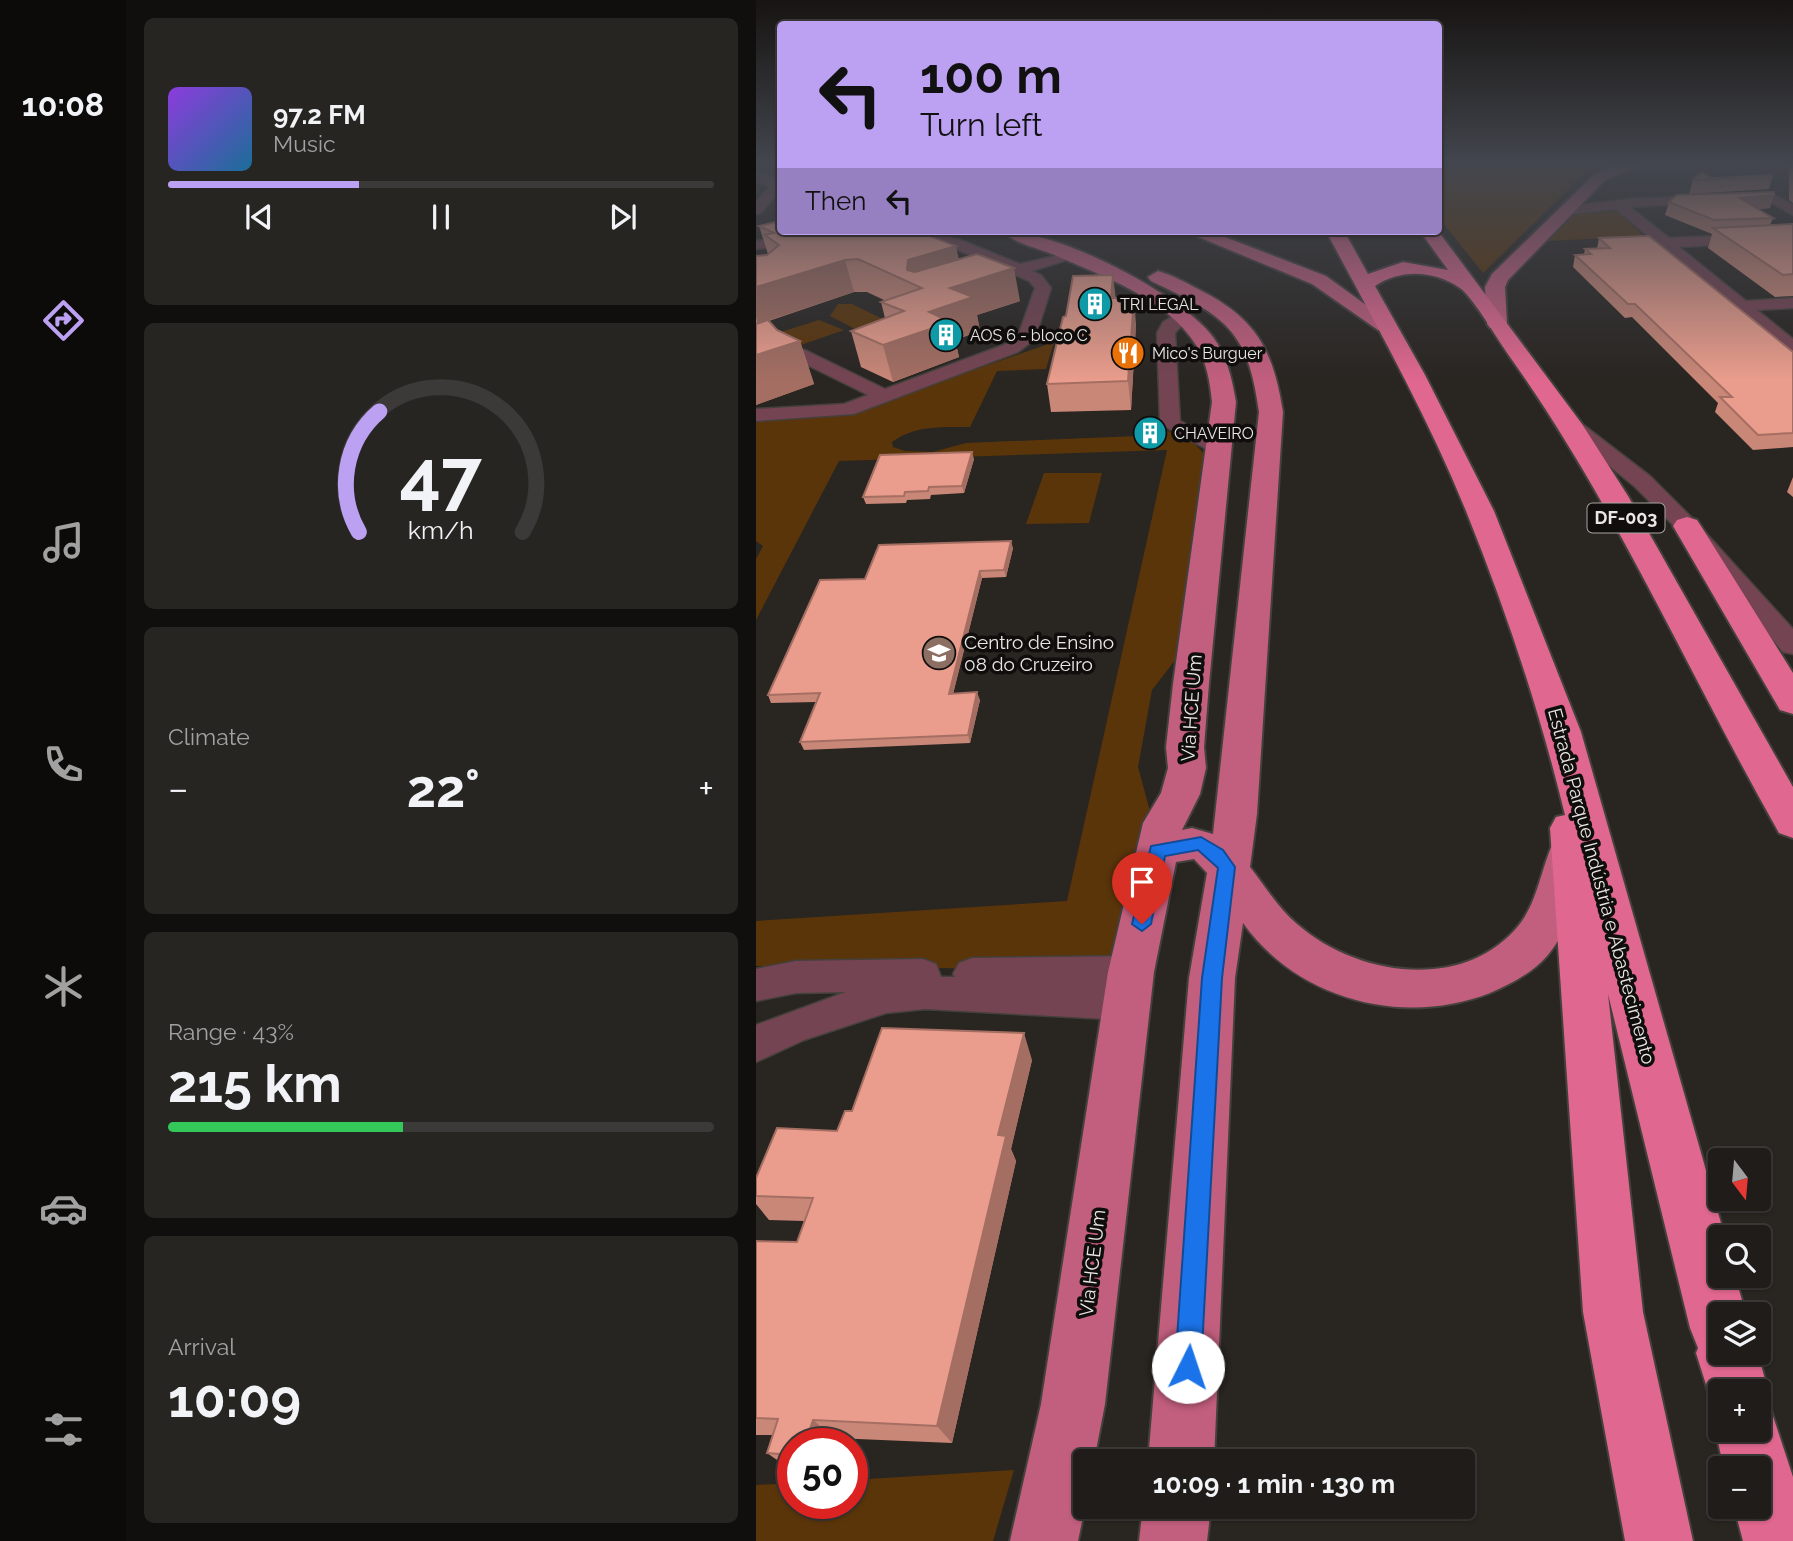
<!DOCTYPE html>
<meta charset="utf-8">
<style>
:root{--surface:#1f1c19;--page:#272522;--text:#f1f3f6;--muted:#a1a1a2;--line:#3c3a38;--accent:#bca0f2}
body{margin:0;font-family:Raleway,sans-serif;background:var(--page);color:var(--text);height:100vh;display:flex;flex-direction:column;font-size:26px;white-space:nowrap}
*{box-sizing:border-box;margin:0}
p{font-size:23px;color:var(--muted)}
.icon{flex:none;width:38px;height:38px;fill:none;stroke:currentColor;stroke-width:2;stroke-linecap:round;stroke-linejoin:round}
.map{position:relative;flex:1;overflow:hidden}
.panel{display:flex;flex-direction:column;gap:18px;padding:18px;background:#110f0e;width:630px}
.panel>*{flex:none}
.guide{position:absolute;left:21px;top:21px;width:665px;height:214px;border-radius:7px;box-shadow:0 2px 5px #0004,0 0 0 2px var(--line);background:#bca0f2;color:#111;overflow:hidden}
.needle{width:46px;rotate:164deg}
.controls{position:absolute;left:952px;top:1148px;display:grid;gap:14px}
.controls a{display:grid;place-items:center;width:63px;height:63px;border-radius:7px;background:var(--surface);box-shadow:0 2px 5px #0004,0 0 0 2px var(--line);font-size:35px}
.speed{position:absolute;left:21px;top:1428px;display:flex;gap:14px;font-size:35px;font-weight:700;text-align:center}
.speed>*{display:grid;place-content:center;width:91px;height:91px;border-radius:50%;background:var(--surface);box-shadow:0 2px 5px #0004,0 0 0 2px var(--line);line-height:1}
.speed .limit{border:10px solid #d22;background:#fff;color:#111}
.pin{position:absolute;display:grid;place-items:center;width:60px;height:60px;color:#fff;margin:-72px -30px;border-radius:50% 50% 50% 0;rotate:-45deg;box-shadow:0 0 7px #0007}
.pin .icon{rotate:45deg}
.me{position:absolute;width:77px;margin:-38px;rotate:4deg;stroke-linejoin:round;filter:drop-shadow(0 0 5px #0008)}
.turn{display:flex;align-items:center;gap:24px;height:147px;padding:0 28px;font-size:32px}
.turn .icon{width:91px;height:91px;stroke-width:2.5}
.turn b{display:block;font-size:49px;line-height:60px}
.then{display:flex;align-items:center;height:66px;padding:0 28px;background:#0003;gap:14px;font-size:26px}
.big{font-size:52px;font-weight:700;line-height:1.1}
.panel .widget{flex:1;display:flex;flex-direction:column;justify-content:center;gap:10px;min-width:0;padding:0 24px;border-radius:10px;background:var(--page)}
.panel .dial{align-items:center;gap:0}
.dial svg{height:182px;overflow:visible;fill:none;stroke:var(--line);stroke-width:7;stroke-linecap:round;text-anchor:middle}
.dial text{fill:var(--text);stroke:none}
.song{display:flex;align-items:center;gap:21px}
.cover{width:84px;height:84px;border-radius:10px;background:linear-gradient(135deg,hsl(270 70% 55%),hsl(200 70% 35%))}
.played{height:7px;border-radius:4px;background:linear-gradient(90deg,var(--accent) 35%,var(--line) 35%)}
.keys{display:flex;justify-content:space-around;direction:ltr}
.heat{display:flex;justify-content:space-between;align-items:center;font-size:38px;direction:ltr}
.charge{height:10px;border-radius:5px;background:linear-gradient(90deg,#34c759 43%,var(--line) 0)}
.trip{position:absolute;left:317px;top:1449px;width:402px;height:70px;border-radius:7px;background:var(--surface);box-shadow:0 2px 5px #0004,0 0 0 2px var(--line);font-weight:700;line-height:70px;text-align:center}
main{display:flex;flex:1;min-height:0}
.tabs{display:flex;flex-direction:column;width:126px;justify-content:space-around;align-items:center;background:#0c0b0a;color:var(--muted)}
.tabs .icon{width:49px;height:49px}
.tabs .active{color:var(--accent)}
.tabs b{font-size:32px;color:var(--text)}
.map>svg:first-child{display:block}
.green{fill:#5b350a}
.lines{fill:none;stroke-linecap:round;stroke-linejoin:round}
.minor-casing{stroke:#44403c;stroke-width:3}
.major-casing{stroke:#44403c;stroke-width:4}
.highway-casing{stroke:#44403c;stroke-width:4}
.minor{fill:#754452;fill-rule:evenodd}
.major{fill:#c25e7e;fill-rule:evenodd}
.highway{fill:#e0678f;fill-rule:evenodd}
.wall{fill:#c98778}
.shaded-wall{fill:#a46e62}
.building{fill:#ea9d8c;stroke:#a46e62;stroke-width:2}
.route{fill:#1a73e8;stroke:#114b97;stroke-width:2}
.labels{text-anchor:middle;stroke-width:7;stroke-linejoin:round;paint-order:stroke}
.far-poi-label{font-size:16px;fill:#e9e6e3;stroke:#100e0c;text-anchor:start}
.shield{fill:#100e0c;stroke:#a8a5a2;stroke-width:2}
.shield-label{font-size:18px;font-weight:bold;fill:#e9e6e3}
.poi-label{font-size:19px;fill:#e9e6e3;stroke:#100e0c;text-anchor:start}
.street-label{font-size:19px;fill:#e9e6e3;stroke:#100e0c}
</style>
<main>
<nav class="tabs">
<b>10:08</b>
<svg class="icon active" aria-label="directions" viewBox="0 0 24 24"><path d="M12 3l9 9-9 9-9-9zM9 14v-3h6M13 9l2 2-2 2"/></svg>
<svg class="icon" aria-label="music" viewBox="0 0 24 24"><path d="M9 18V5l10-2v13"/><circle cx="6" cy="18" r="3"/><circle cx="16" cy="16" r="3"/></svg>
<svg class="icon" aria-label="phone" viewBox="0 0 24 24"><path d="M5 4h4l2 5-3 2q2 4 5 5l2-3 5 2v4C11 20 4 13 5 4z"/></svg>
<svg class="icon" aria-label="climate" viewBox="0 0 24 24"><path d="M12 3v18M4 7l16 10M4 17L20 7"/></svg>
<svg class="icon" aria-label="car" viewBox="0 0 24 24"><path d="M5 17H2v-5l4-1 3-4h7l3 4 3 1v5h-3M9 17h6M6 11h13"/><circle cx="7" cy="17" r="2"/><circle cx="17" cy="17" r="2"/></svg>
<svg class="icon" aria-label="filters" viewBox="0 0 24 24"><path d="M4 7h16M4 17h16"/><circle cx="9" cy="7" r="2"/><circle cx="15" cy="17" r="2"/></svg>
</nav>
<section class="panel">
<div class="widget">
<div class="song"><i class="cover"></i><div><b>97.2 FM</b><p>Music</p></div></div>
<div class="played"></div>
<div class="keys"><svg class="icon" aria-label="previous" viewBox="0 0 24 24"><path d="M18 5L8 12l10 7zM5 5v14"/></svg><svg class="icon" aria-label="pause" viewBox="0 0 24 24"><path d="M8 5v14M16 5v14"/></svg><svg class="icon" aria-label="next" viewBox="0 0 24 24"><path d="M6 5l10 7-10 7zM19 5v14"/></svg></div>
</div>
<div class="widget dial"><svg viewBox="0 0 100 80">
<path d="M14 69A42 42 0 1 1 86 69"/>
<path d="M14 69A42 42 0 0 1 23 16" stroke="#bca0f2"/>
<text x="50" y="56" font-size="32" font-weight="700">47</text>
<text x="50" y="72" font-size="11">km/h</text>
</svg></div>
<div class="widget"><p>Climate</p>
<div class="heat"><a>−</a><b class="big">22°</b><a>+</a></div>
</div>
<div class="widget"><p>Range · 43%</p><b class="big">215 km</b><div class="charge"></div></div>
<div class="widget"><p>Arrival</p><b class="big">10:09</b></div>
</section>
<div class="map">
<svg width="1037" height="1541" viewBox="0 0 1037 1541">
<rect width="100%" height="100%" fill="#292521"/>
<g class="green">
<polygon points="730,165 860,165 830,172 727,273 683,218 682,167"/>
<path d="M852 207 861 210 888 236 792 241C814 217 819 208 852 207Z"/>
<polygon points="82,304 96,304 131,321 103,331 74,316"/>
<polygon points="63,320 88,330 13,356 0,340"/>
<path d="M298 342 290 369 241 371 214 427C186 427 159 425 136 442L137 447 149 451 177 452 210 443 405 435 407 429 435 440 450 456 420 659 396 690 382 767 398 826 354 970 0 966V921L311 901 411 450 83 461 0 620V559L7 546 0 541V415L90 414Z"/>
<polygon points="288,473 346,473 333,523 270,524"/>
<polygon points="258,1470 237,1541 0,1541 0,1485 37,1483 37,1503 96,1503 96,1480"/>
</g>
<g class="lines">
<defs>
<g id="minor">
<path d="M0 173C10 176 25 177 24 190L5 213 0 214V202L13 187 0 181Z"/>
<polygon points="1015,193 1037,205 1037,215 1012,201 874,207 913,238 1037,233 1037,241 923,247 990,301 1037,298 1037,308 1001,310 1037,339 1037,353 1031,352 860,209 808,215 801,211 808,207 874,199"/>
<polygon points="177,234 202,239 264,264 316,252 323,256 276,271 285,275 295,288 279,339 262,352 98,414 0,421 0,409 88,404 112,395 37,358 34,354 37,350 49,350 129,389 250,344 262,336 279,288 273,281 193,246 141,242 134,238 141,234"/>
<polygon points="51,236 56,237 56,243 0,249 0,241"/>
<polygon points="426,311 434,316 419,333 424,421 470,444 474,448 470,452 456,452 404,424 401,333 407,322"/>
<polygon points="814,418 821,420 894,476 939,521 1037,629 1037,654 1027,652 923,531 878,486 807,428 804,424 807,420"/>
<polygon points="375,956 388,961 394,972 388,983 375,988 384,991 389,1003 384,1015 370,1020 169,1009 130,1013 48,1040 0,1062 0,1025 90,992 40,993 0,1001 0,969 40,961 167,959 180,964 185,977 199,977 197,974 203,963 216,958"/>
</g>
<g id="major">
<polygon points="864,165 885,165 850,179 752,280 749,287 751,324 748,328 734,328 731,324 729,287 736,274 840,173"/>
<path d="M247 231C302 231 424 293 457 337 471 356 476 379 480 402L453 684 448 747 450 768 444 794 426 830 436 828 457 834 503 412C492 328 468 316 395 281L392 277 402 271C416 275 429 282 442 289 500 318 517 349 527 412L501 814 494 867C509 886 522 908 541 924 600 976 708 993 763 925 783 900 785 865 800 837L815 832 830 837 836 848C824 884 817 926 791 956 776 973 755 984 734 993 648 1027 542 1000 487 923L479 978 458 1461H392L433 978 451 873 438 859 420 862 398 972 349 1404 338 1461H329V1507L322 1541H254L285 1404 352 972 387 823 405 793 412 768 410 747 417 684 456 402C454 383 451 362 440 345 411 298 344 275 296 254 281 248 257 243 247 231Z"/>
<polygon points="428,231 453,231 570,276 639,326 636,330 622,330 556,284"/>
<polygon points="387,1507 455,1507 451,1541 383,1541"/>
</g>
<g id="highway">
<path d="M570 231H588L612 274 647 262 692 270 664 231H682L826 424 872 496 1037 787V838L1023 833C933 674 860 506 754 357 743 342 717 297 704 288 677 270 645 269 619 286L669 375 738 511 825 732 969 1237H964V1276H979L990 1314H964V1353H1002L1012 1391 1007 1404 1014 1407 1037 1477V1541H987L978 1507H1003V1468H968L959 1430 964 1417V1430H1003V1391H964V1416L959 1413 940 1353 942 1348 934 1328 852 994 887 1312 937 1541H869L827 1312 794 828 800 817 809 815C784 712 750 610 710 511 671 415 619 323 570 231Z"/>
<polygon points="931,517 941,520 945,526 1037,673 1037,714 1024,710 917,526 921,520"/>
</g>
</defs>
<use href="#minor" class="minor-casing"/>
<use href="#major" class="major-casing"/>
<use href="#highway" class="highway-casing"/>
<use href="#minor" class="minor"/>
<use href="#major" class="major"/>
<use href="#highway" class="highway"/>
</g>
<g class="wall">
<polygon points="1033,165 1037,165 1037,203 1033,200"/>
<polygon points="1017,175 1013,189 933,194 937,180"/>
<polygon points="913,202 1014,208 1002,209 1017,218 1014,225 1037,224 1037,296 1019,297 952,248 956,234 909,215"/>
<polygon points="3,226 203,259 264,301 221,315 224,331 199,340 203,357 137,382 105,367 95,331 129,318 125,302 128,300 111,292 98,292 13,321 21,330 44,341 58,384 0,405 0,324 1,324 0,323 0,256 12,254"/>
<polygon points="843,238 1037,352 1037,447 997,450 959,412 962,403 876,317 869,318 817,267 819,255 828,255 829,249 841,249"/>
<polygon points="359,298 380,324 375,410 295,412 291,384"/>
<polygon points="218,459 208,493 175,495 174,499 151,500 150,503 110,504 107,497"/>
<polygon points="1037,477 1037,497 1031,492"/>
<polygon points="257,548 250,577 226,578 197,694 224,700 214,743 48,750 44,742 60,702 15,703 12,695 109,579"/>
<polygon points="276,1060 255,1149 260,1161 196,1443 78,1438 37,1444 37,1469 34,1469 11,1453 17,1435 0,1435 0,1241 41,1242 48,1221 13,1220 0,1204 0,1178 81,1131 96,1111"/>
</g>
<g class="shaded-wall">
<polygon points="1018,195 1014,208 981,211 984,198"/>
<polygon points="200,246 207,278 166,288 151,270 152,260"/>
<polygon points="89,260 98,292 2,324 0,317 0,287"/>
<polygon points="258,268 264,301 221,315 224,331 199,340 203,357 137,382 127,345 173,312 194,288"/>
<polygon points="357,275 360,300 355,298"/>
<polygon points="378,298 380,324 375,410 372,381"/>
<polygon points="44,341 58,384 0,405 0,355"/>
<polygon points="216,452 218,459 208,493 206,486"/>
<polygon points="255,541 257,548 250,577 248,570"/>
<polygon points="224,571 226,578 195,702 193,694"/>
<polygon points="221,692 224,700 214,743 212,735"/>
<polygon points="268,1033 276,1060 255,1149 260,1161 196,1443 181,1426 242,1135"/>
<polygon points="57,1420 78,1438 76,1444 49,1444"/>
</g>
<g class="building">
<polygon points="946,172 956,178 1017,175 937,180"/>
<polygon points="1018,192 1018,195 984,198 1017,218 958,220 913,202 921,195"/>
<polygon points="24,221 24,231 161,231 200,246 152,260 151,270 159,272 221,254 258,268 194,288 217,297 173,312 195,322 127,345 95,331 148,311 125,302 166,288 102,259 89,260 0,287 0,256 11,255 23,245 9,235 18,233 3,226"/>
<polygon points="1037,224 1037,274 1027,275 957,228"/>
<polygon points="893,236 1037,352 1037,433 1002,435 964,397 976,397 879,304 872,304 819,255 835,254 829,249 854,248 843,238"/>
<polygon points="357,275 355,298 378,298 372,381 291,384 307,317 310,316 317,276"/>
<polygon points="12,320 21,330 44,341 0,355 0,324"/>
<polygon points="216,452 206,486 173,487 172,491 149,492 148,496 107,497 124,455"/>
<polygon points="255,541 248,570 224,571 193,694 221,692 212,735 44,742 64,693 12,695 64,580 109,579 123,545"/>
<polygon points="126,1028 268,1033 242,1135 250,1136 181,1426 57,1420 49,1444 37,1444 37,1455 11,1453 22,1419 0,1418 0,1241 41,1242 57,1198 0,1196 0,1178 21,1128 81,1131 89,1111 96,1111"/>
</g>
<linearGradient id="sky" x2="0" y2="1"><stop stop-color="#171412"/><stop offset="0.43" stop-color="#43464e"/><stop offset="1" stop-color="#43464e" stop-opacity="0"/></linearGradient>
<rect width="1037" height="381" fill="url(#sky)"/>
<polygon class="route" points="445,837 467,850 479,867 466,978 445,1367 441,1376 432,1380 423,1376 419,1367 446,978 462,868 442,850 409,856 395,924 386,931 376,924 395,846"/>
<defs>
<symbol id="building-disc" viewBox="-11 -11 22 22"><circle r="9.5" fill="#0f9aa8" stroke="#100e0c"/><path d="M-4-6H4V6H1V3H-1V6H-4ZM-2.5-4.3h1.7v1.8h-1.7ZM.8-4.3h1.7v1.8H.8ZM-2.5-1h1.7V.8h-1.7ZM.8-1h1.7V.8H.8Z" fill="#fff"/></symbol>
<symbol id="restaurant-disc" viewBox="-11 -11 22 22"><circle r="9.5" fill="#e8710a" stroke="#100e0c"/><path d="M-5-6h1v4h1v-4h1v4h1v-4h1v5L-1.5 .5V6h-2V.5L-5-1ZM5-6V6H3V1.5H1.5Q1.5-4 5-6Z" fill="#fff"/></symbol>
<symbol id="school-disc" viewBox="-11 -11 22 22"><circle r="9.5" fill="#8d6e63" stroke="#100e0c"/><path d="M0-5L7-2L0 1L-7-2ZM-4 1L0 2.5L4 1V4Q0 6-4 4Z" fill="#fff"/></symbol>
</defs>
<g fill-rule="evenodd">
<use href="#building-disc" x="320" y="285" width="38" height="38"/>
<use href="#building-disc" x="171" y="316" width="38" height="38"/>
<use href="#restaurant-disc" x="353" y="334" width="38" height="38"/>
<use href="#building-disc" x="375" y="414" width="38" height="38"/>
<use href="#school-disc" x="164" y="634" width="38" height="38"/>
</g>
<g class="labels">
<g class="far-poi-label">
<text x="364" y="310">TRI LEGAL</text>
<text x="214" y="341">AOS 6 - bloco C</text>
<text x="396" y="359">Mico's Burguer</text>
<text x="418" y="439">CHAVEIRO</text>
</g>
<rect class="shield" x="831.5" y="503.5" width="77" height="29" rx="5"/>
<g class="shield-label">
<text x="870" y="524">DF-003</text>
</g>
<g class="poi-label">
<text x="208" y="649">Centro de Ensino<tspan x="208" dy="22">08 do Cruzeiro</tspan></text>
</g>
<g class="street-label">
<text transform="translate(435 708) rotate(-86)" y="7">Via HCE Um</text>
<text transform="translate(846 886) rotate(75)" y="7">Estrada Parque Indústria e Abastecimento</text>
<text transform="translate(336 1263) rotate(-83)" y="7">Via HCE Um</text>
</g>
</g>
</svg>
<div class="controls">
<a><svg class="needle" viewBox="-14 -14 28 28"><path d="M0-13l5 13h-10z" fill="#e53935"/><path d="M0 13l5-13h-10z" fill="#a1a1a2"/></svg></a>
<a><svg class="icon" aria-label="search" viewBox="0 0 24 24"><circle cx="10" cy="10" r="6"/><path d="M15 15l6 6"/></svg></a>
<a><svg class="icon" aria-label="layers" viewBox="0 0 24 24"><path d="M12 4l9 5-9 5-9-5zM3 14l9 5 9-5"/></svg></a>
<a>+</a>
<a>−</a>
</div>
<div class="speed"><div class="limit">50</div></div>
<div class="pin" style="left:386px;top:924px;background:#d93025"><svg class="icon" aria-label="arrive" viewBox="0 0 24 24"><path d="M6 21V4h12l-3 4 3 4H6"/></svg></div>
<svg class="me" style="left:432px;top:1367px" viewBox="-20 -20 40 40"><circle r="19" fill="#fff"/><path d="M0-13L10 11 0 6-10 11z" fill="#1a73e8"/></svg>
<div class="trip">10:09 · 1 min · 130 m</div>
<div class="guide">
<div class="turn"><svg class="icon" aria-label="left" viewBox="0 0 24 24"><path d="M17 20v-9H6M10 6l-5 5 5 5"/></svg><div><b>100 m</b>Turn left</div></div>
<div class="then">Then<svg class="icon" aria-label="left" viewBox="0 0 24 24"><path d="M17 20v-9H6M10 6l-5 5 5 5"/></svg></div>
</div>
</div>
</main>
